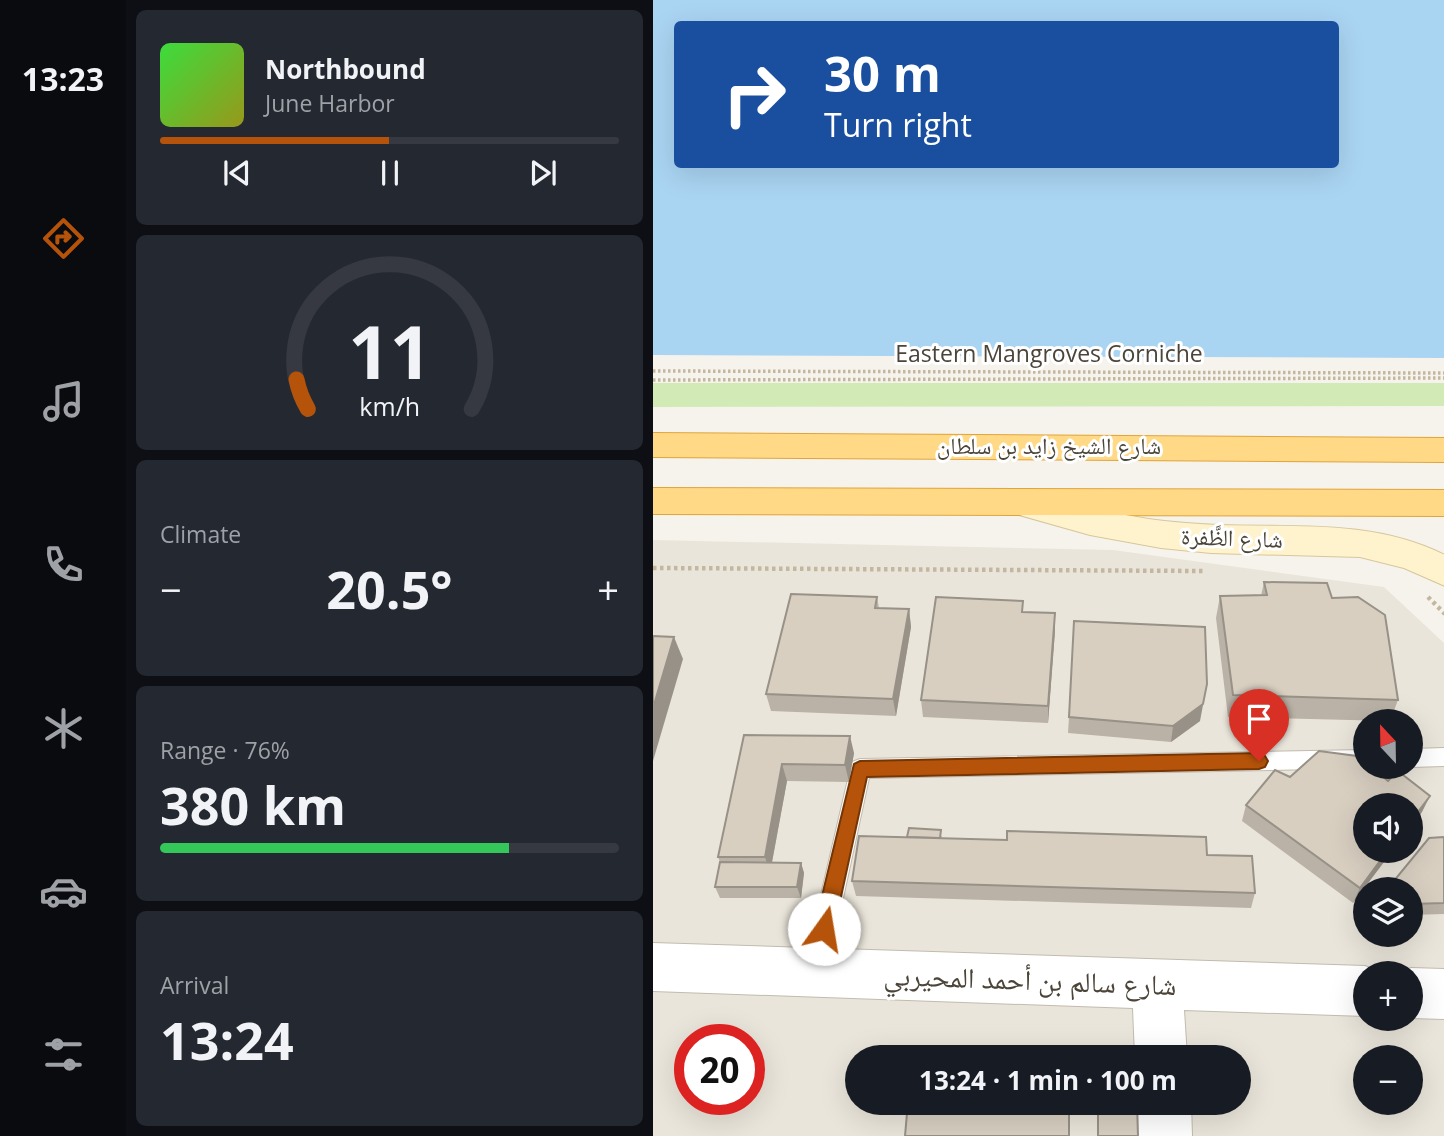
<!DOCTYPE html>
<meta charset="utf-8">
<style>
:root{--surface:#171b24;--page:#242831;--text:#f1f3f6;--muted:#9ea1a6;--line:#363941;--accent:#b45309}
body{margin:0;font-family:"Open Sans","Noto Naskh Arabic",sans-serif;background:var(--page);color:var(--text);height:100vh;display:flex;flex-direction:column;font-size:26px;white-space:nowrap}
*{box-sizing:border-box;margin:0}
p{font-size:23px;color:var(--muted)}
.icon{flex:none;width:38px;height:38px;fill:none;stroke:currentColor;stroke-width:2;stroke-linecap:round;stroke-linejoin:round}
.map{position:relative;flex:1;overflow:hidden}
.details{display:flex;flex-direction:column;gap:10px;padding:10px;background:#0d0f14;width:527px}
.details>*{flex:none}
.top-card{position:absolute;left:21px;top:21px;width:665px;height:147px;border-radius:7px;box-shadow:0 7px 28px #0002;background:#1a4fa0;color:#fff;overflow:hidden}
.needle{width:46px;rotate:338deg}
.controls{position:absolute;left:700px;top:709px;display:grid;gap:14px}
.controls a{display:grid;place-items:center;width:70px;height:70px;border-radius:50%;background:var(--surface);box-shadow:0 7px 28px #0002;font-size:35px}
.speed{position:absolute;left:21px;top:1024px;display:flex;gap:14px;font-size:35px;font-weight:700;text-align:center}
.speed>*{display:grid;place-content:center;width:91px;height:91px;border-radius:50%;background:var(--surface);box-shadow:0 7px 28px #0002;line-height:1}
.speed .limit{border:10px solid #d22;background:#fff;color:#111}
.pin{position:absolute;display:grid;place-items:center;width:60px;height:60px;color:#fff;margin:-72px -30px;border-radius:50% 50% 50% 0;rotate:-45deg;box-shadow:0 0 7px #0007}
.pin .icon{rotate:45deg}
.me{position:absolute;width:77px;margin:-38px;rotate:13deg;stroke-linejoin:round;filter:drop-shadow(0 0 5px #0008)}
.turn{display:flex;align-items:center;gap:24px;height:147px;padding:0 35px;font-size:32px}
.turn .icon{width:91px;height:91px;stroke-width:2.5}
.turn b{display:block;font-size:49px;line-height:60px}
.big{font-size:52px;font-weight:700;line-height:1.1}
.details .widget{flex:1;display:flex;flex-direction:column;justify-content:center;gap:10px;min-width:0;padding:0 24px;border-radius:10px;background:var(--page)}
.details .dial{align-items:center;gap:0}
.dial svg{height:182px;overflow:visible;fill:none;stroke:var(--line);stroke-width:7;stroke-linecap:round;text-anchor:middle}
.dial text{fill:var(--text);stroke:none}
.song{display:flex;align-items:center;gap:21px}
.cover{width:84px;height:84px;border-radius:10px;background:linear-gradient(135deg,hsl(120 70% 55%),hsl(60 70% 35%))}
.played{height:7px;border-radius:4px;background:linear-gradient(90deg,var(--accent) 50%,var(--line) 50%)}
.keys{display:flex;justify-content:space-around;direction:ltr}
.heat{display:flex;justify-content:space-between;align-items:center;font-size:38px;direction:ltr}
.charge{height:10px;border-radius:5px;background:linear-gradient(90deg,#34c759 76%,var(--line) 0)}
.trip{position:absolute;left:192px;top:1045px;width:406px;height:70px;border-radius:35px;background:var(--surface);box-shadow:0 7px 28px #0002;font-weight:700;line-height:70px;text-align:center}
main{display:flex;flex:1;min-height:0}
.tabs{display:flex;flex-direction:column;width:126px;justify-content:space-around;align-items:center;background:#090b0e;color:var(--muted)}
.tabs .icon{width:49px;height:49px}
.tabs .active{color:var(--accent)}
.tabs b{font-size:32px;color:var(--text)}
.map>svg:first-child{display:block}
.residential{fill:#eae5da;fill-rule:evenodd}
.green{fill:#d2eab5}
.water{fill:#a9d4f2;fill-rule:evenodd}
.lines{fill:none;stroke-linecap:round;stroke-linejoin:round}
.service-casing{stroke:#c2bbae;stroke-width:2}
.minor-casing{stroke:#c2bbae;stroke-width:2}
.secondary-casing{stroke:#d6c79b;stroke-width:2}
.trunk-casing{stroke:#e0a43c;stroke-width:2}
.path-far1{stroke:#c4b79f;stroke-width:3.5;stroke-dasharray:2.5 2.5;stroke-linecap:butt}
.path{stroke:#c4b79f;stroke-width:4.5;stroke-dasharray:3.5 3.5;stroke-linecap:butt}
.service{fill:#fff;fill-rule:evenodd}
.minor{fill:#fff;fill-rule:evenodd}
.secondary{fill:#fff3cd;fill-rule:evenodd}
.trunk{fill:#ffd985;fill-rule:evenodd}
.wall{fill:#bab2a6}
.shaded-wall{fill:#979187}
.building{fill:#d8cfc1;stroke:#979187;stroke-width:2}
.route{fill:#b45309;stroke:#753606;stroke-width:2}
.labels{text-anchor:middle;stroke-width:6;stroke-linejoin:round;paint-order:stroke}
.street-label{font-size:23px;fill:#4b4439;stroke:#fff}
.near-street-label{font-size:28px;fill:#4b4439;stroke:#fff}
</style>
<main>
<nav class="tabs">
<b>13:23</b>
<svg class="icon active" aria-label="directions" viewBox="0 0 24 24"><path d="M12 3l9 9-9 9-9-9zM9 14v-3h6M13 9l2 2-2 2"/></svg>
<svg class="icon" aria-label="music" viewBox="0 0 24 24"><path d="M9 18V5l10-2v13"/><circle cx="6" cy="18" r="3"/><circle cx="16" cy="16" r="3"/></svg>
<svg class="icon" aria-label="phone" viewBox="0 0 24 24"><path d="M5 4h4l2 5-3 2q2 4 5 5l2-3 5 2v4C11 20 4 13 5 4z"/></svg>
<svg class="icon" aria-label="climate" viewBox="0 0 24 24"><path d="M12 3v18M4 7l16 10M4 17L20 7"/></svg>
<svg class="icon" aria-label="car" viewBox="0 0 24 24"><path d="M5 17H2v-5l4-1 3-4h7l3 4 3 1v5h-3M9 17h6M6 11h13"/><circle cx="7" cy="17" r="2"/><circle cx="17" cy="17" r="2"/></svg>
<svg class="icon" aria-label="filters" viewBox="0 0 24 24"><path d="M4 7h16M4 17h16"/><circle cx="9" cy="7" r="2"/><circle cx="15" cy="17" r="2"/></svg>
</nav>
<section class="details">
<div class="widget">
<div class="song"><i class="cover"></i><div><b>Northbound</b><p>June Harbor</p></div></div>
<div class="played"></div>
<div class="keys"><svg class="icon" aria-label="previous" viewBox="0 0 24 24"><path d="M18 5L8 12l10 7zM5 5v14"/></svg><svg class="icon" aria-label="pause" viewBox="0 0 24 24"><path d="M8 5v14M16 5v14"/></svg><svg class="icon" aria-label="next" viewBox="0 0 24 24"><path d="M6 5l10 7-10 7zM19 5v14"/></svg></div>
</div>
<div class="widget dial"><svg viewBox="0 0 100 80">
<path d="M14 69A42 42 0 1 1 86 69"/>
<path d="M14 69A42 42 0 0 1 9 56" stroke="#b45309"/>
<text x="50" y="56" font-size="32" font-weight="700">11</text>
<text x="50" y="72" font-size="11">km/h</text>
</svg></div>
<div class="widget"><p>Climate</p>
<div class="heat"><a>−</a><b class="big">20.5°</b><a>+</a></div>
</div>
<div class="widget"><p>Range · 76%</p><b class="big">380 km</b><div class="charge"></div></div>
<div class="widget"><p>Arrival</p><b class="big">13:24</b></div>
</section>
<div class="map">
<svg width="792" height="1136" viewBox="0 0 792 1136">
<rect width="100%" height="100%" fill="#f6f3ec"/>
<path class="residential" d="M0 540 460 550 731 587 791 643V1136H0ZM712 721H758V766H712ZM712 805H758V850H712ZM712 889H758V934H712ZM712 973H758V1018H712ZM37 1040H96V1099H37ZM205 1057H586V1102H205ZM712 1057H758V1102H712Z"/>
<polygon class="green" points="0,383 791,383 792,406 0,407"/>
<path class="water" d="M0 0H791V358L0 355ZM24 24H682V164H24Z"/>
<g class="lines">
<defs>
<g id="service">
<polygon points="792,748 792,766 758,767 755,766 758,766 758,749"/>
<polygon points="712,750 712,766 717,766 712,768 216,778 174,972 171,981 162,984 153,981 150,972 199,762 207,759"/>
</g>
<g id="minor">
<polygon points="0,943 712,966 729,973 712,973 712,1016 531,1010 534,1057 482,1057 480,1008 0,991"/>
<polygon points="758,968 792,969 792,1019 758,1018 758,973 746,973"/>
<polygon points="484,1102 538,1102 539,1136 485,1136"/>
</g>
<path id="secondary" d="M365 489C420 504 476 519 533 523 620 531 710 514 792 555V586L751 568 707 557 558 553 508 548 437 535 352 511 347 502 352 493Z"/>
<g id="trunk">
<polygon points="0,433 792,438 792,462 0,457"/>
<polygon points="0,488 792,490 792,516 0,514"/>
</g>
</defs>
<use href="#service" class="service-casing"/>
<use href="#minor" class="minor-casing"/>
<use href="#secondary" class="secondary-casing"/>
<use href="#trunk" class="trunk-casing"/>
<g class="path-far1">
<polyline points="0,371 792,373"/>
<polyline points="0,380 792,378"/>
</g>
<g class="path">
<polyline points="0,568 550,571"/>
<polyline points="775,597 792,614"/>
</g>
<use href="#service" class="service"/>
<use href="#minor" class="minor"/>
<use href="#secondary" class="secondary"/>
<use href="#trunk" class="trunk"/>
</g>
<g class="wall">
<polygon points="611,582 679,598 745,700 737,721 575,717 563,618 567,596 608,596"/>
<polygon points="224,597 226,608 256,609 258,627 243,716 118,711 113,694"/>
<polygon points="371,612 402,631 395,723 270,717 268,700"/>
<polygon points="416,717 547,721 518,742 415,733"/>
<polygon points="91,735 201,753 196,782 134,781 119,862 148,863 151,873 148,898 67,898 62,887 67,862 65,857"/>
<polygon points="637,777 735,781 769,812 712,850 740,850 700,903 589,821 593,805"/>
<polygon points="289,836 288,838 554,855 602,893 598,908 203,896 199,881 254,837"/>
<polygon points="791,837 791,914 758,915 758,889 734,889 776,838"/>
</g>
<g class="shaded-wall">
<polygon points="256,609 258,627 243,716 240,699"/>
<polygon points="402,613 402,631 395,723 395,706"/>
<polygon points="21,637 30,659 0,761 0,708"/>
<polygon points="554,684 547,721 518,742 520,726"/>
<polygon points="197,736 201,753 196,782 192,765"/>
<polygon points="129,764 134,781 117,873 112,857"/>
<polygon points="777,796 769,812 758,827 758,821"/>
<polygon points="735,850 740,850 700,903 707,888"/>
<polygon points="148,863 151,873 148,898 144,887"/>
</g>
<g class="building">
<polygon points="611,582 674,583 679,598 705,597 732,615 745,700 580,695 567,596 614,595"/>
<polygon points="138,594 224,597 222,608 256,609 240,699 113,694"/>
<polygon points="283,597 370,601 369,612 402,613 395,706 268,700"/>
<polygon points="421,621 552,627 554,684 550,704 520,726 416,717"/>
<polygon points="0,636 21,637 0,708"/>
<polygon points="91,735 197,736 192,765 129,764 112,857 65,857"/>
<polygon points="666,751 704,756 712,763 712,766 717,766 735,781 745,771 777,796 758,821 758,805 712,805 712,850 735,850 707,888 593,805 622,770 637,777"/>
<polygon points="256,828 288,830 287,838 254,837"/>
<polygon points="354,831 553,837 554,855 599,856 602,893 199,881 206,836 354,840"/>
<polygon points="791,837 791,903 758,904 758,889 735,889 735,888 776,838"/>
<polygon points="67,862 148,863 144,887 62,887"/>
<polygon points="255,1102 416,1102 416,1136 252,1136"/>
<polygon points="445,1102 484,1102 485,1136 445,1136"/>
</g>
<polygon class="route" points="606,753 612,756 615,761 612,767 606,769 214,777 181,929 178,936 171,939 164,936 161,929 201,764 207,761"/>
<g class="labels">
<g class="street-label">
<text x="396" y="362">Eastern Mangroves Corniche</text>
<text x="396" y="454">شارع الشيخ زايد بن سلطان</text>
<text transform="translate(579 538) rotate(2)" y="8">شارع الظَّفرة</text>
</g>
<g class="near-street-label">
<text transform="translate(377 980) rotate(2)" y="10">شارع سالم بن أحمد المحيربي</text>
</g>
</g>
</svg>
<div class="controls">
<a><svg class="needle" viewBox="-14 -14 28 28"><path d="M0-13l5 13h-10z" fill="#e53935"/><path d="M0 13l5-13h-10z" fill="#9ea1a6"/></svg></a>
<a><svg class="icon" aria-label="sound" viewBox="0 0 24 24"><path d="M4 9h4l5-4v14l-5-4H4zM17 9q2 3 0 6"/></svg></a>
<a><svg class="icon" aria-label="layers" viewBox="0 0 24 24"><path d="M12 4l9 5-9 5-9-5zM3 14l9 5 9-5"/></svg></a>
<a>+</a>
<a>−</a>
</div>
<div class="speed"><div class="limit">20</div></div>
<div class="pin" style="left:606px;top:761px;background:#d93025"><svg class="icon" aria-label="arrive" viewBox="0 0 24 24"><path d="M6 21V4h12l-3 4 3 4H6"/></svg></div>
<svg class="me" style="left:171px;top:929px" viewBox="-20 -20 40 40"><circle r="19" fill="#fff"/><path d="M0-13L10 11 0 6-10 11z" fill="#b45309"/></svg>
<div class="trip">13:24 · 1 min · 100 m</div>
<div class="top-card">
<div class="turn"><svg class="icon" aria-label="right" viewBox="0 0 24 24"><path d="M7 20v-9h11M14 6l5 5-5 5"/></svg><div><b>30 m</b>Turn right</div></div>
</div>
</div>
</main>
